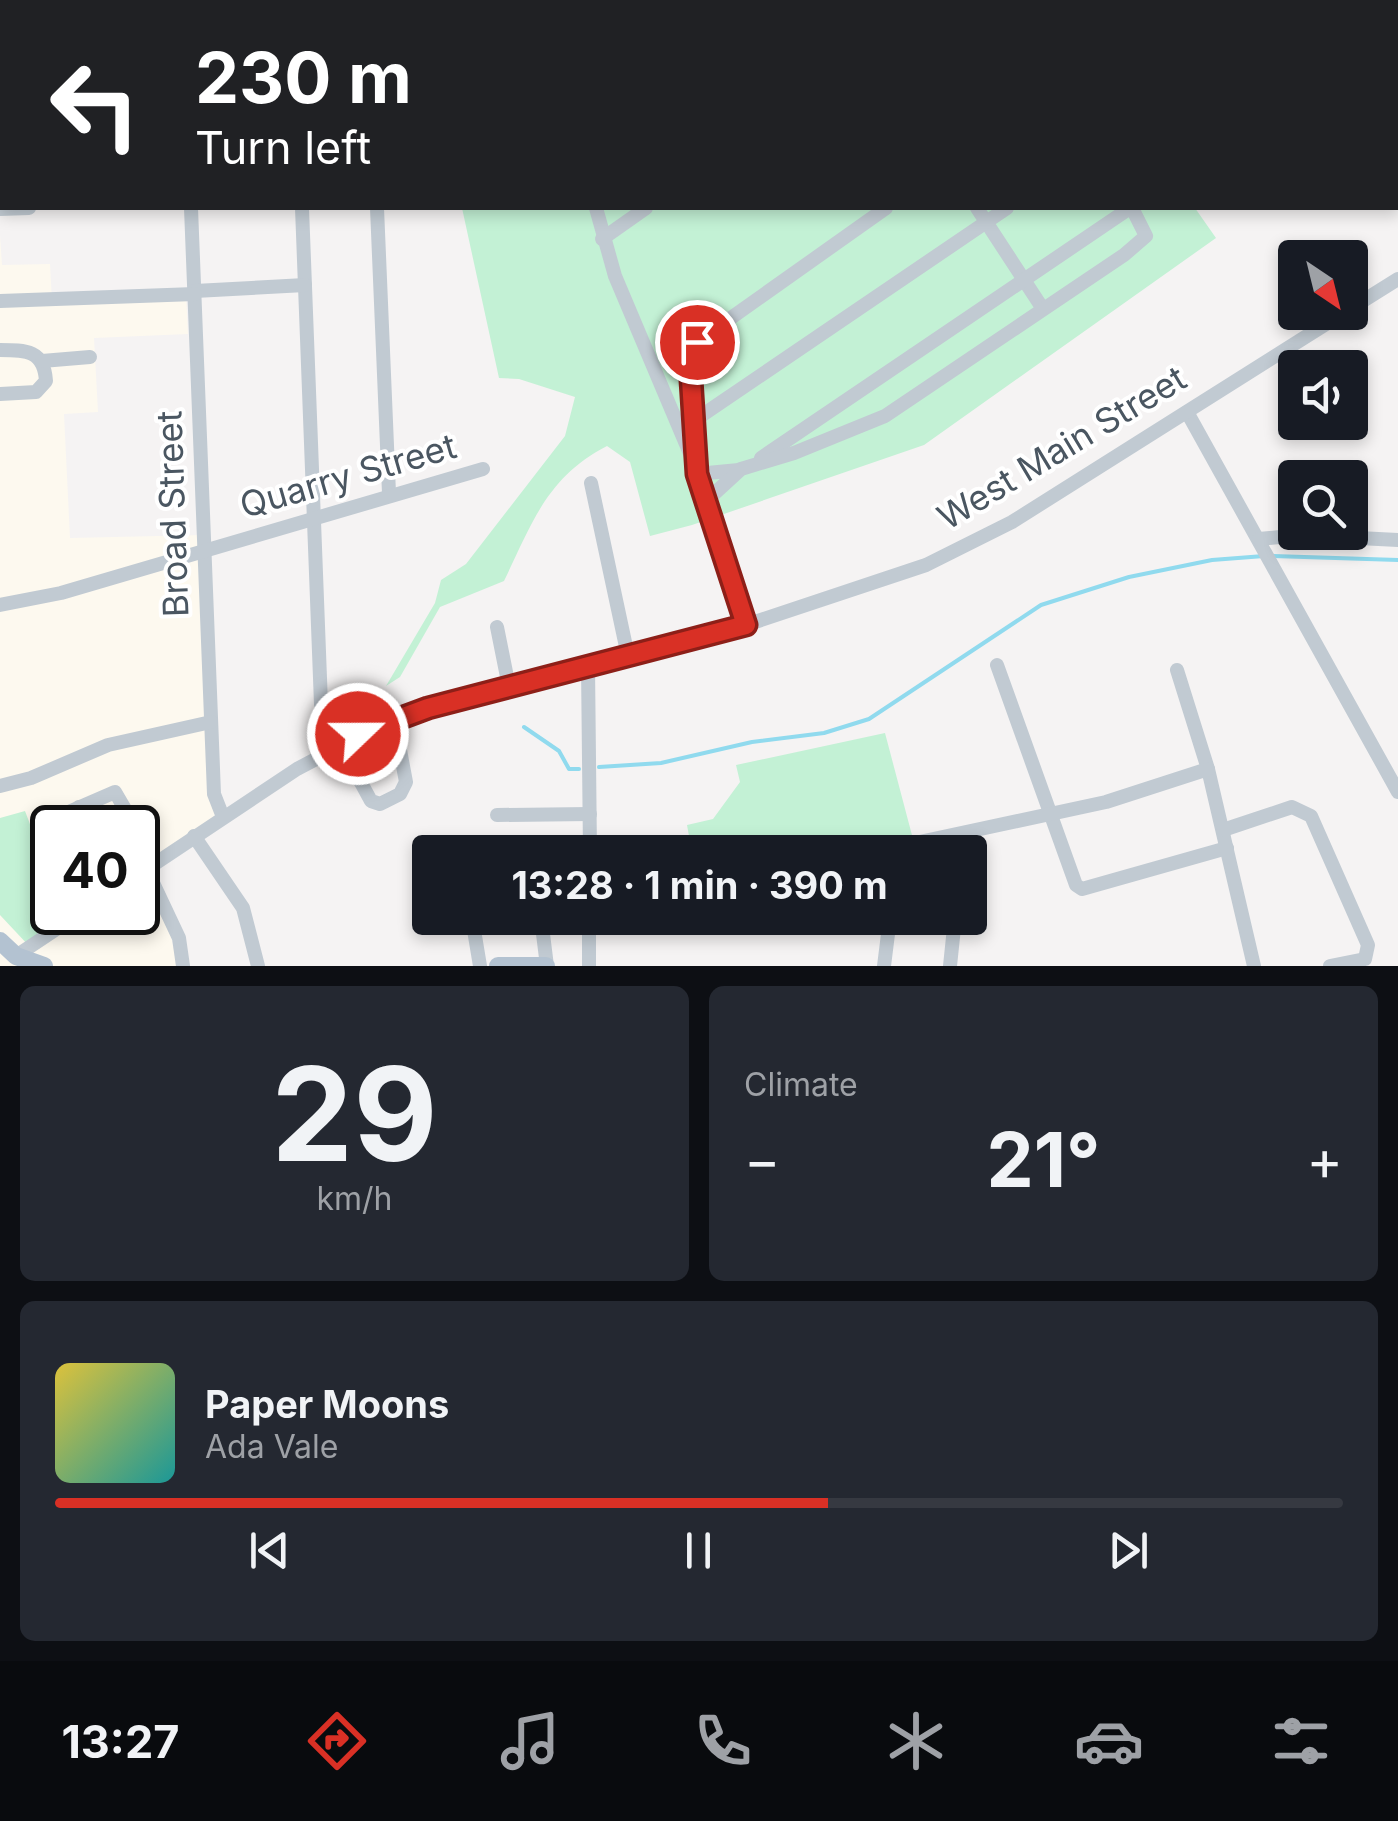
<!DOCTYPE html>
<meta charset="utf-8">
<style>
:root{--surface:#171b24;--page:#242831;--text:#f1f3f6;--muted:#9ea1a6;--line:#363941;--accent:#d93025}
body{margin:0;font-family:Inter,sans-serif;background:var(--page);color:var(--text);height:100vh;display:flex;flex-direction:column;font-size:38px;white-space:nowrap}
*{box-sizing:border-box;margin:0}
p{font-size:32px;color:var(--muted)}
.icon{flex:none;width:55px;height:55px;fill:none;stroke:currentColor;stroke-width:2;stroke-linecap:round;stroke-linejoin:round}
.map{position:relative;height:966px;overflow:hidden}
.drawer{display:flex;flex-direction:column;gap:20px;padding:20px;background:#0d0f14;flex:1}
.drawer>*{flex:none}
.hud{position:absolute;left:0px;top:0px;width:1400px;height:210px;box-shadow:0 5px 15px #0003;background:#202124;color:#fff;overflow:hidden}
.needle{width:65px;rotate:145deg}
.fabs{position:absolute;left:1278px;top:240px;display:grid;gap:20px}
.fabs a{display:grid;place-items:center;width:90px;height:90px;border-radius:10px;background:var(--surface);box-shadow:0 5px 15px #0003;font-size:50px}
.speed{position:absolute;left:30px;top:805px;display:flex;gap:20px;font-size:50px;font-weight:700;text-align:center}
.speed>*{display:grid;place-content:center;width:130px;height:130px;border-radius:50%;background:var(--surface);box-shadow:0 5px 15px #0003;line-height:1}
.speed .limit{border:5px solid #111;border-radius:15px;background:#fff;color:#111}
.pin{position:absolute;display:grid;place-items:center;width:85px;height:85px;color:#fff;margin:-42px;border:5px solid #fff;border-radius:50%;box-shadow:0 2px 10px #0007}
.me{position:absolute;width:110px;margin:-55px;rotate:68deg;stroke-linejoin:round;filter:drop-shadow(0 0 8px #0008)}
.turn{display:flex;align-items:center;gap:35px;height:210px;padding:0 30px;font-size:45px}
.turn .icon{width:130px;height:130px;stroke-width:2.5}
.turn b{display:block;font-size:70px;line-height:85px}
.big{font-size:75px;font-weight:700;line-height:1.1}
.drawer .card{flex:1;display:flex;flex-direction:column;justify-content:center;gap:15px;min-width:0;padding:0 35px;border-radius:15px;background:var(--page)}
.drawer .dial{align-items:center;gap:0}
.dial b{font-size:130px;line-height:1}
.song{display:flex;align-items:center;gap:30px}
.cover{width:120px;height:120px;border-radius:15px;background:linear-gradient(135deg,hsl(50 70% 55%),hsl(180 70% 35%))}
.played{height:10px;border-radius:5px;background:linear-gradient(90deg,var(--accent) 60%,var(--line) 60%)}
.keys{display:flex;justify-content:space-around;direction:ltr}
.heat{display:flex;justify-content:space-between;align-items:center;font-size:55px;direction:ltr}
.drawer .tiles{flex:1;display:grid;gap:20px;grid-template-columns:1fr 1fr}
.card:last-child{grid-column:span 2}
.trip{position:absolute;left:412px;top:835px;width:575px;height:100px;border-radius:10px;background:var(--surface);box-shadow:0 5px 15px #0003;font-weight:700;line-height:100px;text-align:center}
.tabs{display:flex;height:160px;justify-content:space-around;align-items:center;background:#090b0e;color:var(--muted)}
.tabs .icon{width:70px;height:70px}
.tabs .selected{color:var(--accent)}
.tabs b{font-size:45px;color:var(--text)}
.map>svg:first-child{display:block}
.commercial{fill:#fdf9ef;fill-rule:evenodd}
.green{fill:#c3f1d5}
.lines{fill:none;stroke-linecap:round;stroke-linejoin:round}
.stream{stroke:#90daee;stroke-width:4}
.minor{stroke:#c1cad2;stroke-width:14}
.major{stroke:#b3c2d1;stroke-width:18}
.route-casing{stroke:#8d1f18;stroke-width:25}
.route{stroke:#d93025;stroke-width:18}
.labels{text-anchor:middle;stroke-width:8;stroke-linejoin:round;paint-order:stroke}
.street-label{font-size:35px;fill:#4a5661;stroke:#fff}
</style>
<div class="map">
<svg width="1398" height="966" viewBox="0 0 1398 966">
<rect width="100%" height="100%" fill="#f5f3f3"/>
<path class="commercial" d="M0 235 2 265 50 264 52 301 186 295 188 334 94 338 98 412 64 414 70 538 203 535 219 826 143 878 171 936 177 966H0ZM52 828H138V912H52Z"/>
<g class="green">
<polygon points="409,0 1053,0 1054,2 415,2"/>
<path d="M462 208H1195L1216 238 924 445 692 525 650 536 630 462 607 446C547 477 532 523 504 581L440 607 400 677 386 686 435 603 441 580 466 564 565 436 575 397 519 379 499 378Z"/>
<polygon points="885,733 913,839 851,852 692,852 687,825 713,819 740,782 736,765"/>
<polygon points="25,811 52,882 52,912 65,913 68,922 30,947 0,915 0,818"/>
</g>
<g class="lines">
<g class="stream">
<polyline points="1273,556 1398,560"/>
<polyline points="524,727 559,751 569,769 579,769"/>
<polyline points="599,767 661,763 752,742 824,733 869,719 1041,605 1129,577 1212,560 1264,556"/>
</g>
<g class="minor">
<polyline points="43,0 43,2"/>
<polyline points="183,0 184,2"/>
<polyline points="1325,0 1327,2"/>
<polyline points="730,2 733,0"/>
<polyline points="807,2 809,0"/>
<polyline points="891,2 891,0"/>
<polyline points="1398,105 1398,106"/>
<polyline points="0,119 2,119"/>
<polyline points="0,176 2,176"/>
<polyline points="191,208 214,794 223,817"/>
<polyline points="302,208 321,704 329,750"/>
<polyline points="377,208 389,493"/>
<polyline points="596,208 615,276 694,463 746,625"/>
<polyline points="977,208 1043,309"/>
<polyline points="0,209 29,208"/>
<polyline points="602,239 646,208"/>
<polyline points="195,291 305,285"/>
<polyline points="0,301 195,294"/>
<polyline points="1350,309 1398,279"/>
<path d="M0 350C26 350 44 350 46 381L36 392 0 394"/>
<polyline points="42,361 90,357"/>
<polyline points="1187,412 1398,792"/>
<polyline points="695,420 689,364 697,342 886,208"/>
<polyline points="761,458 1130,208"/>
<polyline points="739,470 697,474 695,420 1007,208"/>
<polyline points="591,483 628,656"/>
<polyline points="704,503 741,469 794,453 885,416 1124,255 1146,236 1132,208"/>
<polyline points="1259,539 1300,535 1398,540"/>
<polyline points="0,605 61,593 483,469"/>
<polyline points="497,627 509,687"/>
<polyline points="997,665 1076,885 1082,889 1227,848"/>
<polyline points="588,666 590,852"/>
<polyline points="1177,670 1208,769 1254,966"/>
<polyline points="340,744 371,801 380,804 400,794 406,782 394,718"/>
<polyline points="0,786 31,778 108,745 211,722"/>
<polyline points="79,807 90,828"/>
<polyline points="497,815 590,814"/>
<polyline points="1223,830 1292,807 1311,816 1368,945 1365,959 1330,966"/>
<polyline points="52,834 55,818 115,792 136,828"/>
<polyline points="194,836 243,908 258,966"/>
<polyline points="138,851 179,938 183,966"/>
<polyline points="873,852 1106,802 1208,769"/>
<polyline points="956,852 956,836"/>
<polyline points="138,875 297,769 394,718 746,625 926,565 1012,522 1345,312"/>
<polyline points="472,918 480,966"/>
<polyline points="541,918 547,966"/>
<polyline points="16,956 82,912"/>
<polyline points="589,966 589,918"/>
<polyline points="884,966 890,918"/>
<polyline points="950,966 955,918"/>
</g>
<g class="major">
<polyline points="0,941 16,956 44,966"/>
<polyline points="498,966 546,966"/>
</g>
</g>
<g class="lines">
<defs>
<polyline id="route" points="358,734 428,708 746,625 697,474 690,364 697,342"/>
</defs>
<use href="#route" class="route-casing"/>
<use href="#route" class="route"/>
</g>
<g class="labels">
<g class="street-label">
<text transform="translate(1062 448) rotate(-31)" y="12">West Main Street</text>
<text transform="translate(348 476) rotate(-16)" y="12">Quarry Street</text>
<text transform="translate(173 514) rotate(-92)" y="12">Broad Street</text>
</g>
</g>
</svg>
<div class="fabs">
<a><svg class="needle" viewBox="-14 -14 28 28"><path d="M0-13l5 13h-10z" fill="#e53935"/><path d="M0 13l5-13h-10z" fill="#9ea1a6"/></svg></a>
<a><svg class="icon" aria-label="sound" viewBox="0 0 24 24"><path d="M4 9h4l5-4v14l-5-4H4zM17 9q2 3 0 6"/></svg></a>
<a><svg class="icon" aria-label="search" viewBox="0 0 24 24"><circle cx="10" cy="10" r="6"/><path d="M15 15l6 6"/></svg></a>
</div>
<div class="speed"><div class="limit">40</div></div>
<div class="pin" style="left:697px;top:342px;background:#d93025"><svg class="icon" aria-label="arrive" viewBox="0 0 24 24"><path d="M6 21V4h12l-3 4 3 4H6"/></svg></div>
<svg class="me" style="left:358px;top:734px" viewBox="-20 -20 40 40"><circle r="17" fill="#d93025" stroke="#fff" stroke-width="3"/><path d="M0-11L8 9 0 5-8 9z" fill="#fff"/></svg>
<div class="trip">13:28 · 1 min · 390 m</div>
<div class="hud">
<div class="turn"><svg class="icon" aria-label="left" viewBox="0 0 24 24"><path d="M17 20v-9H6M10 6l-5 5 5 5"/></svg><div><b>230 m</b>Turn left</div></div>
</div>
</div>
<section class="drawer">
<div class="tiles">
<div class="card dial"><b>29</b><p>km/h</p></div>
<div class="card"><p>Climate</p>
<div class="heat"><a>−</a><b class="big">21°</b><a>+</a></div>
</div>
<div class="card">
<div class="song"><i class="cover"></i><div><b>Paper Moons</b><p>Ada Vale</p></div></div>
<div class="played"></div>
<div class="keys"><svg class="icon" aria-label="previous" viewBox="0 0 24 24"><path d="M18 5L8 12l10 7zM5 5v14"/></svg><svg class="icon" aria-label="pause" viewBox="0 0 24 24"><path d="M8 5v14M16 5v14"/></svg><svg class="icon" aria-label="next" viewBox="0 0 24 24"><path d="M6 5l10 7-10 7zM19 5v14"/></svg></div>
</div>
</div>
</section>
<nav class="tabs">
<b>13:27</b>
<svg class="icon selected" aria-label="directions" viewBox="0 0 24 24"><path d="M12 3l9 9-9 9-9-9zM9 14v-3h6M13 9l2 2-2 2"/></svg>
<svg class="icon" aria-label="music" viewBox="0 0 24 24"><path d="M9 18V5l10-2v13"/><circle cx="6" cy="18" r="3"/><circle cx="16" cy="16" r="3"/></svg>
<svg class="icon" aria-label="phone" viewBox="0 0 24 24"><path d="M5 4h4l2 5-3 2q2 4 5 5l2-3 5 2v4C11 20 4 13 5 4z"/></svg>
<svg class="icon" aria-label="climate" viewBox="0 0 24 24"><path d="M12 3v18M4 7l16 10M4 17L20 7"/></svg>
<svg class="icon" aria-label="car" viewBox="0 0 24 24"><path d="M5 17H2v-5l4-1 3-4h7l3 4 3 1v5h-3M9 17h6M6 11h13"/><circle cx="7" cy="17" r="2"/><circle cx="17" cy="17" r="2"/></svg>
<svg class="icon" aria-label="filters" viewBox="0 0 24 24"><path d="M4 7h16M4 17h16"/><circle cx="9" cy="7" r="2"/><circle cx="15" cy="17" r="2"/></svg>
</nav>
